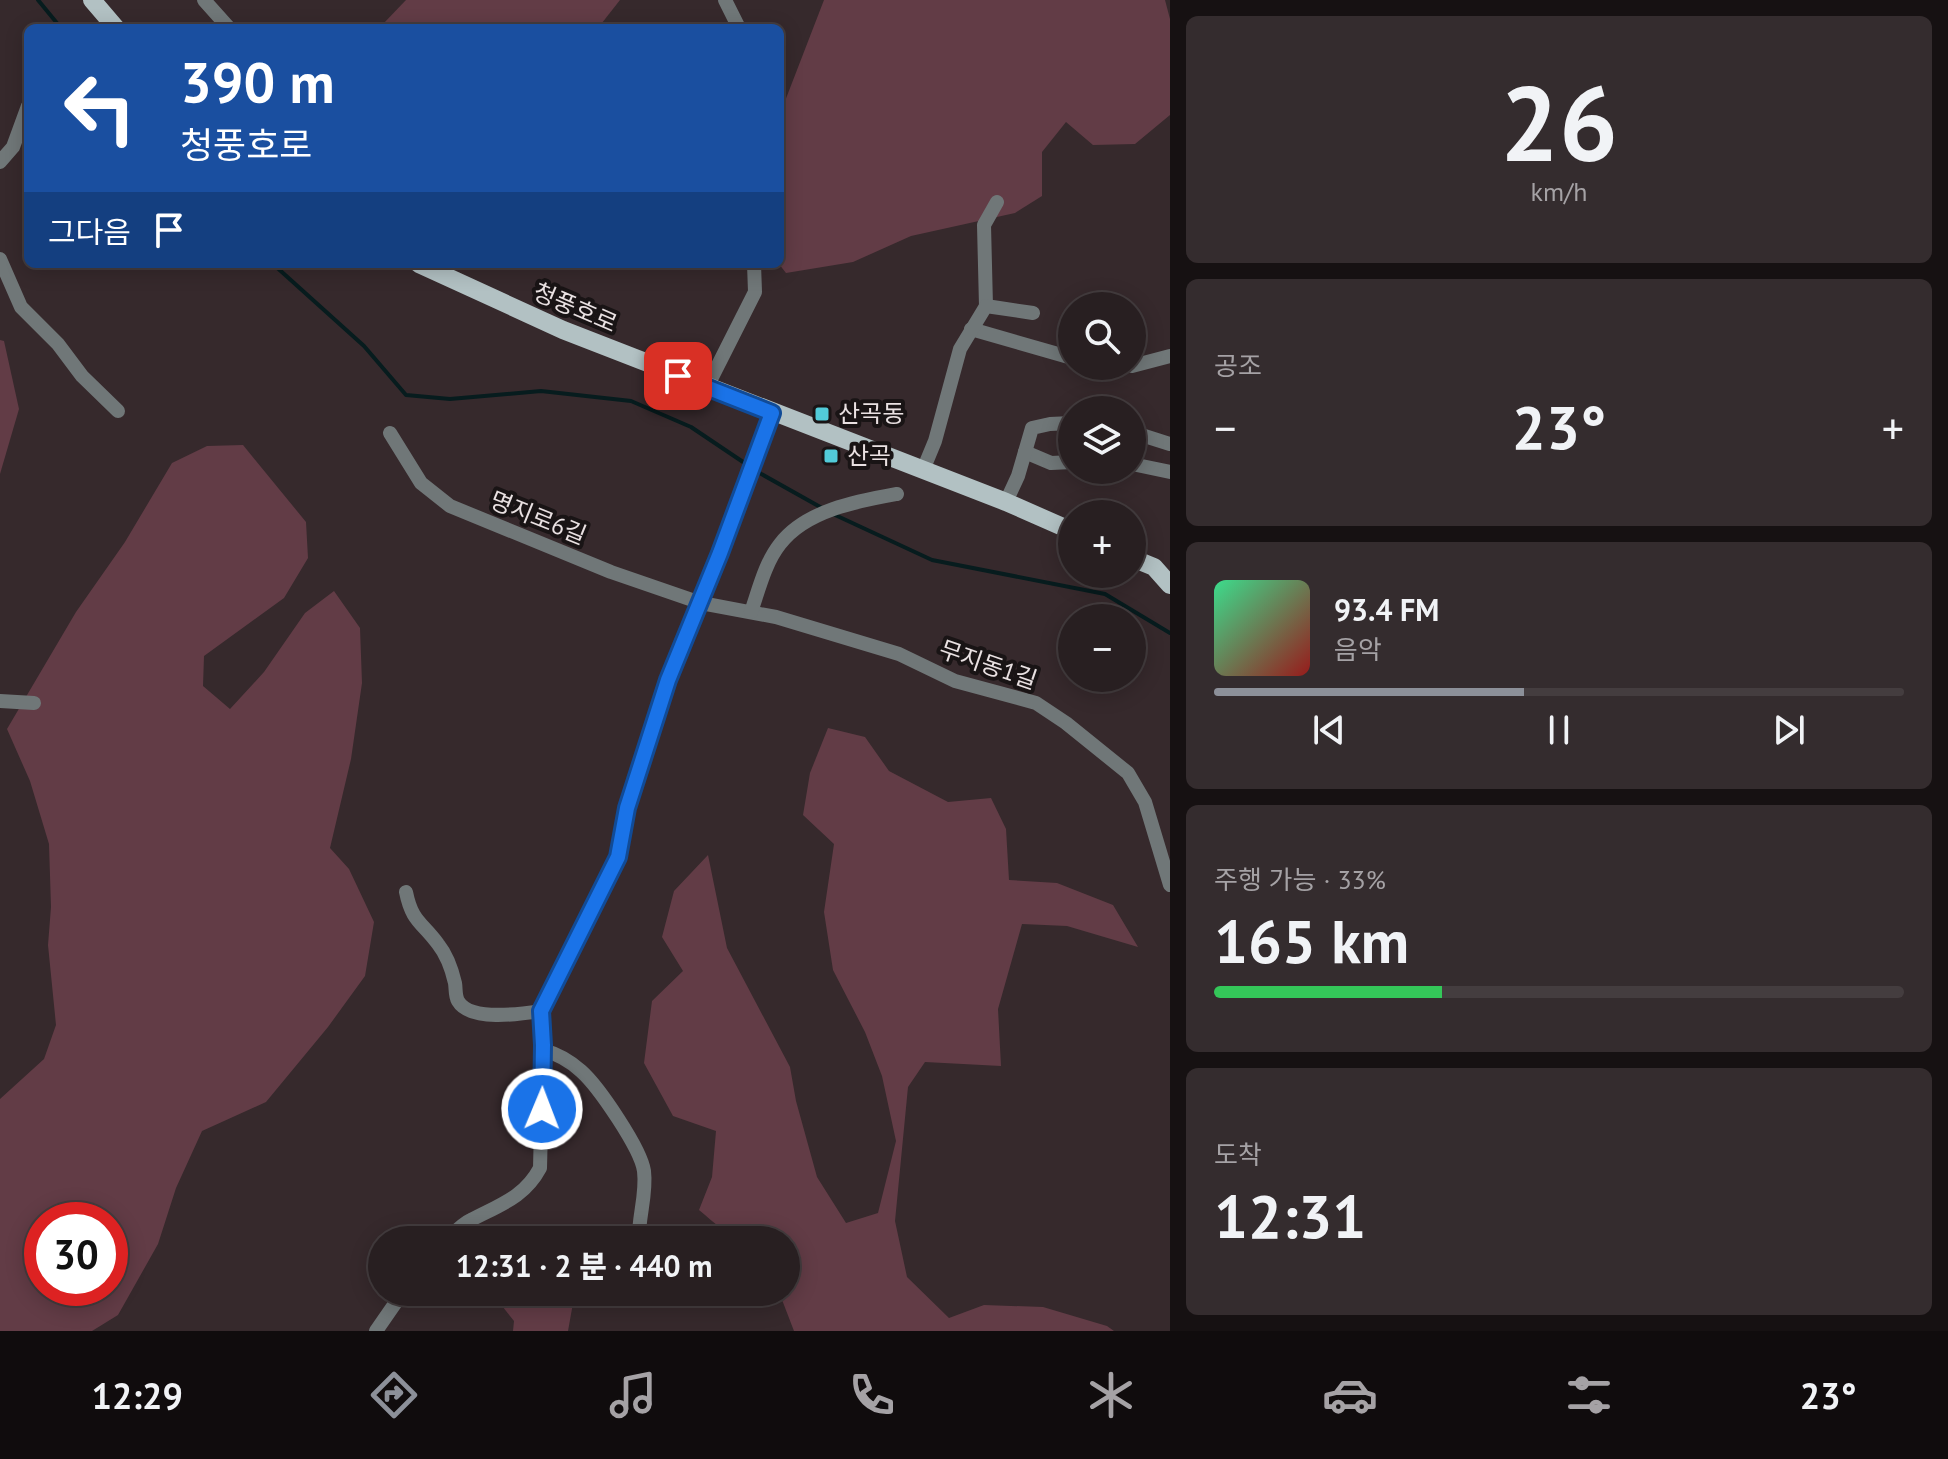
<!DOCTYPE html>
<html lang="ko">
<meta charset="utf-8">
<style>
:root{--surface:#281f21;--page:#342c2e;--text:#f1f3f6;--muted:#a5a2a5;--line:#443d3f;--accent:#8c9099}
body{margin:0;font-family:"PT Sans","Noto Sans KR",sans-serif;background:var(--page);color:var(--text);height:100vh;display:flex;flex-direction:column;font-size:30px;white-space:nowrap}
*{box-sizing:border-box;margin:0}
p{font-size:26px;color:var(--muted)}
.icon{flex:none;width:44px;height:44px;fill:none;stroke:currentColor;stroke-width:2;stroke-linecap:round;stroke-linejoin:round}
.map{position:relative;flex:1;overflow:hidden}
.side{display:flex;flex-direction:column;gap:16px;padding:16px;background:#161112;width:778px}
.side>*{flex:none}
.banner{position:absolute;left:24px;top:24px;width:760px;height:244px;border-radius:12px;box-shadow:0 4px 20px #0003,0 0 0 2px var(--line);background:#1a4fa0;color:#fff;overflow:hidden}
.buttons{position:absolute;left:1058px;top:292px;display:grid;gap:16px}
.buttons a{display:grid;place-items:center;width:88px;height:88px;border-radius:50%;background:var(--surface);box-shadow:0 4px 20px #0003,0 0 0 2px var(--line);font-size:40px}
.speed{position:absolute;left:24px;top:1202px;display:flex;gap:16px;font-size:40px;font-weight:700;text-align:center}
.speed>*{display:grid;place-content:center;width:104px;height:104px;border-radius:50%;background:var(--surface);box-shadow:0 4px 20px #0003,0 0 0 2px var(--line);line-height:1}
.speed .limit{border:12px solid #d22;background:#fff;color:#111}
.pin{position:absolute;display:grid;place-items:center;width:68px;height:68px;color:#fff;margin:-34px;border-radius:16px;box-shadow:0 4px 12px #0006}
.me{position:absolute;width:88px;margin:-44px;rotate:1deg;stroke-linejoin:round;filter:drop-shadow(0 0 6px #0008)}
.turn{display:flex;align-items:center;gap:28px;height:168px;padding:0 24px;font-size:36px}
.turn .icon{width:104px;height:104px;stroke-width:2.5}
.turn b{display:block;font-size:56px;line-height:68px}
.then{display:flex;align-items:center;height:76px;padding:0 24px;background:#0003;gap:16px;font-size:30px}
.big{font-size:60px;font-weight:800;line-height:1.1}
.side .card{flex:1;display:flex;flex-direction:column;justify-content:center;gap:12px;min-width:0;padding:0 28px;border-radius:12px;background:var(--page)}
.side .dial{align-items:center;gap:0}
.dial b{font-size:104px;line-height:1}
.song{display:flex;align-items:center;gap:24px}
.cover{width:96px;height:96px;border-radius:12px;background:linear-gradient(135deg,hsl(150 70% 55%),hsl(0 70% 35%))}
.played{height:8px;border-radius:4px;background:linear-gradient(90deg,var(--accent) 45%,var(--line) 45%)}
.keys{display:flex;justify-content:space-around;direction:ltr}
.heat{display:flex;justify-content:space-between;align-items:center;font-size:44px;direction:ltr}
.charge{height:12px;border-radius:6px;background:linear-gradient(90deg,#34c759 33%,var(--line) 0)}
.trip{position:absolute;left:368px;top:1226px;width:432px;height:80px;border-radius:40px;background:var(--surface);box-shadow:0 4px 20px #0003,0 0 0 2px var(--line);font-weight:800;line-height:80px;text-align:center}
.menu{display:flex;height:128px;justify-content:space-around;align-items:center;background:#100c0d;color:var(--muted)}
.menu .icon{width:56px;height:56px}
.menu .selected{color:var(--accent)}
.menu b{font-size:36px;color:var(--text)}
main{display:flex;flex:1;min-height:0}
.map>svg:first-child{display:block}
.green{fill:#623c46;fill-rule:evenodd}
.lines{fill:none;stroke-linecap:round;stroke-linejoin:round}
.stream{stroke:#071c1e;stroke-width:4}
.minor{stroke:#707778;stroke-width:14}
.major{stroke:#b2c1c3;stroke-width:18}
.route-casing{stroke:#114b97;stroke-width:20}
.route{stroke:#1a73e8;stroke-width:14}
.poi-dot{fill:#52cbd9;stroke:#191415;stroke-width:3}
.labels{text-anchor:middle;stroke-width:8;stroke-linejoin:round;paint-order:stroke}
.street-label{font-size:24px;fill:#e9e1e2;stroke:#191415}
.poi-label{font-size:24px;fill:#e9e1e2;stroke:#191415;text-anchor:start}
</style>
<main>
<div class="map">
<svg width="1170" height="1331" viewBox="0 0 1170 1331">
<rect width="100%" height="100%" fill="#36292c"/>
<g class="green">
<polygon points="406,0 620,0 598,28 390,28 383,24"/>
<polygon points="824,0 1165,0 1170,19 1170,115 1135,144 1093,145 1066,122 1042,152 1042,196 1015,213 911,236 853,262 786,273 779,264 780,114"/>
<polygon points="0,340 4,341 19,409 0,474"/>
<path d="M243 445 306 522 308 558 284 598 204 656 203 686 230 709 264 672 305 613 334 591 360 628 362 683 351 759 330 848 349 869 374 922 365 976 328 1027 266 1102 202 1131 176 1188 158 1244 118 1315 92 1331H0V1099L44 1059 56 1025 48 945 51 907 49 844 30 781 7 729 76 612 125 542 172 463 207 446ZM42 1220H110V1288H42Z"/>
<path d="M828 728 865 737 889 771 948 802 991 798 1006 829 1009 880 1057 883 1113 905 1138 947 1067 926 1022 924 998 1009 1001 1066 925 1062 908 1087 895 1221 907 1277 949 1318 984 1305 1043 1307 1107 1326 1114 1331H794L779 1292H786V1240C735 1240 738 1243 699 1210L712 1177 716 1131 673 1116 644 1063 652 1001 683 971 662 937 674 891 708 855 727 948 790 1067 796 1101 817 1177 846 1223 878 1213 896 1141 882 1076 865 1032 833 970 824 912 834 844 803 815 810 773Z"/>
<polygon points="523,1224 550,1240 509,1240"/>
<polygon points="491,1292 575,1292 568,1331 513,1331 514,1321"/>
</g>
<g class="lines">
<g class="stream">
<polyline points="38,0 61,28"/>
<polyline points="273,264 364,346 406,395 450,399 541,391 631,401 691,427 749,466"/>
<polyline points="756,471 822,508"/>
<polyline points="833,514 932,560 1105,594 1170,633"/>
</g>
<g class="minor">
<polyline points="204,0 229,28"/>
<polyline points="725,0 739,28"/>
<polyline points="0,162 13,147 28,106"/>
<polyline points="0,259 21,307 58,344 82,376 118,411"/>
<polyline points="986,306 984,225 997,202"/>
<polyline points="971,329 1072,358"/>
<polyline points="1132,366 1170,356"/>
<polyline points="707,387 755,292 754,264"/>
<polyline points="1132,432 1170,444"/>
<polyline points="390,433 421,483 450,506 611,572 701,603 776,617 899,654 955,681 1036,703 1066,723 1128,773 1145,802 1170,885"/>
<polyline points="1025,452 1051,463 1072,462"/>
<polyline points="1132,464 1170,472"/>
<polyline points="923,470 935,441 960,349 986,306 1033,313"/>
<polyline points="1006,502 1018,476 1032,428 1050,424 1072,423"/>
<path d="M751 612C759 589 765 563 780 544 806 510 858 501 897 494"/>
<polyline points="0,701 34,703"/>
<path d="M406 892C412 922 422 922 438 944 446 954 452 970 455 983 456 989 455 996 458 1001 470 1022 521 1014 541 1011"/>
<path d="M543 1050C558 1054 570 1061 581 1071 599 1087 641 1149 644 1171 647 1195 638 1217 639 1240"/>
<path d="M447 1240C454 1233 462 1224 471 1220 499 1205 524 1198 540 1168L543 1045 541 1011 618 857 627 808 668 680 701 603 772 413"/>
<polyline points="678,1292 681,1295"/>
<polyline points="376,1331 403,1292"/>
</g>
<g class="major">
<polyline points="92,0 116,28"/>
<polyline points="419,264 563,330 1006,502 1072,531"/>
<polyline points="1132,558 1154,567 1170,585"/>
</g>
</g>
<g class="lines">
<defs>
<polyline id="route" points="542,1109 543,1045 541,1011 618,857 627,808 668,680 720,553 772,413 678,376"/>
</defs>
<use href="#route" class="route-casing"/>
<use href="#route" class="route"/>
</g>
<g class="poi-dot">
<rect x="814" y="406" width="16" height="16" rx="4"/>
<rect x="823" y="448" width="16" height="16" rx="4"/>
</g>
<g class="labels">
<g class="street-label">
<text transform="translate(575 308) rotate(23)" y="8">청풍호로</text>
<text transform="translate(538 518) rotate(22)" y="8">명지로6길</text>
<text transform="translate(988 665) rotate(19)" y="8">무지동1길</text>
</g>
<g class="poi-label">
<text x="838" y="422">산곡동</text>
<text x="847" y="464">산곡</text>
</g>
</g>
</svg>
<div class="buttons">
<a><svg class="icon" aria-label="search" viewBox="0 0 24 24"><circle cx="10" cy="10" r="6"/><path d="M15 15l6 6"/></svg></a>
<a><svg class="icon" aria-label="layers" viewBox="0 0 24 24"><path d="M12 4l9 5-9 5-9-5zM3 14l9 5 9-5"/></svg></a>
<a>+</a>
<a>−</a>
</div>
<div class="speed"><div class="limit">30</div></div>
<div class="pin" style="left:678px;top:376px;background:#d93025"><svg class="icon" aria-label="arrive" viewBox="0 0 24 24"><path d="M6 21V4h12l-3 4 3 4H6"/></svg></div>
<svg class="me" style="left:542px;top:1109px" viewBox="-20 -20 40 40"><circle r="17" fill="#1a73e8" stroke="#fff" stroke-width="3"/><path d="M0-11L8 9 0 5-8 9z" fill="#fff"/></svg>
<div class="trip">12:31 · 2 분 · 440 m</div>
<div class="banner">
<div class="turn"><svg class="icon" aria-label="left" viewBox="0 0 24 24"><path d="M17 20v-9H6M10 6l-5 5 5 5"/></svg><div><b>390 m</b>청풍호로</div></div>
<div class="then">그다음<svg class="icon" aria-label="arrive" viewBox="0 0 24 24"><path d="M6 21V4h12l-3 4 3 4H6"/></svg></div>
</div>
</div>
<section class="side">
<div class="card dial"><b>26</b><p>km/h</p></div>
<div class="card"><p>공조</p>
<div class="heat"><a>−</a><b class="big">23°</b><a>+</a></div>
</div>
<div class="card">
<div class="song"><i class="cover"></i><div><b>93.4 FM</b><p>음악</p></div></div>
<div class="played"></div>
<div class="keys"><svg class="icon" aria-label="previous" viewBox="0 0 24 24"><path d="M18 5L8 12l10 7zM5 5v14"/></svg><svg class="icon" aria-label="pause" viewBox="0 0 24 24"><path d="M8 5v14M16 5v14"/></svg><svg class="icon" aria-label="next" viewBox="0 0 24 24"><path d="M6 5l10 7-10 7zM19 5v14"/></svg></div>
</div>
<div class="card"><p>주행 가능 · 33%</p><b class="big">165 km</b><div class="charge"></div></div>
<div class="card"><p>도착</p><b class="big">12:31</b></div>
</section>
</main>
<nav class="menu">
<b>12:29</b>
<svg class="icon selected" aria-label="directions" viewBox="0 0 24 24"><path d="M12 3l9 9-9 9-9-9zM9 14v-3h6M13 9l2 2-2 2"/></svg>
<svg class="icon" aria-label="music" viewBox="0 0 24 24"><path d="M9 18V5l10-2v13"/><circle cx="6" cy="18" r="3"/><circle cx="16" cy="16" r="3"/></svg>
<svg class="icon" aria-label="phone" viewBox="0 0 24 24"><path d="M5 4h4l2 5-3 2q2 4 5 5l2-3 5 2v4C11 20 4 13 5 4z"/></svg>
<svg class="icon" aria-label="climate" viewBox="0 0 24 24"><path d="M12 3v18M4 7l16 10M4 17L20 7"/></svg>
<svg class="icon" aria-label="car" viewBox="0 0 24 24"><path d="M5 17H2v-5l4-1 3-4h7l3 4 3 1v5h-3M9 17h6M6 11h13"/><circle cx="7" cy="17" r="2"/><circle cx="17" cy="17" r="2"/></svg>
<svg class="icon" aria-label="filters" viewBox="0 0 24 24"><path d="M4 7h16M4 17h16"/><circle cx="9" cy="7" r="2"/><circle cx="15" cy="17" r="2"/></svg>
<b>23°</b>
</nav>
